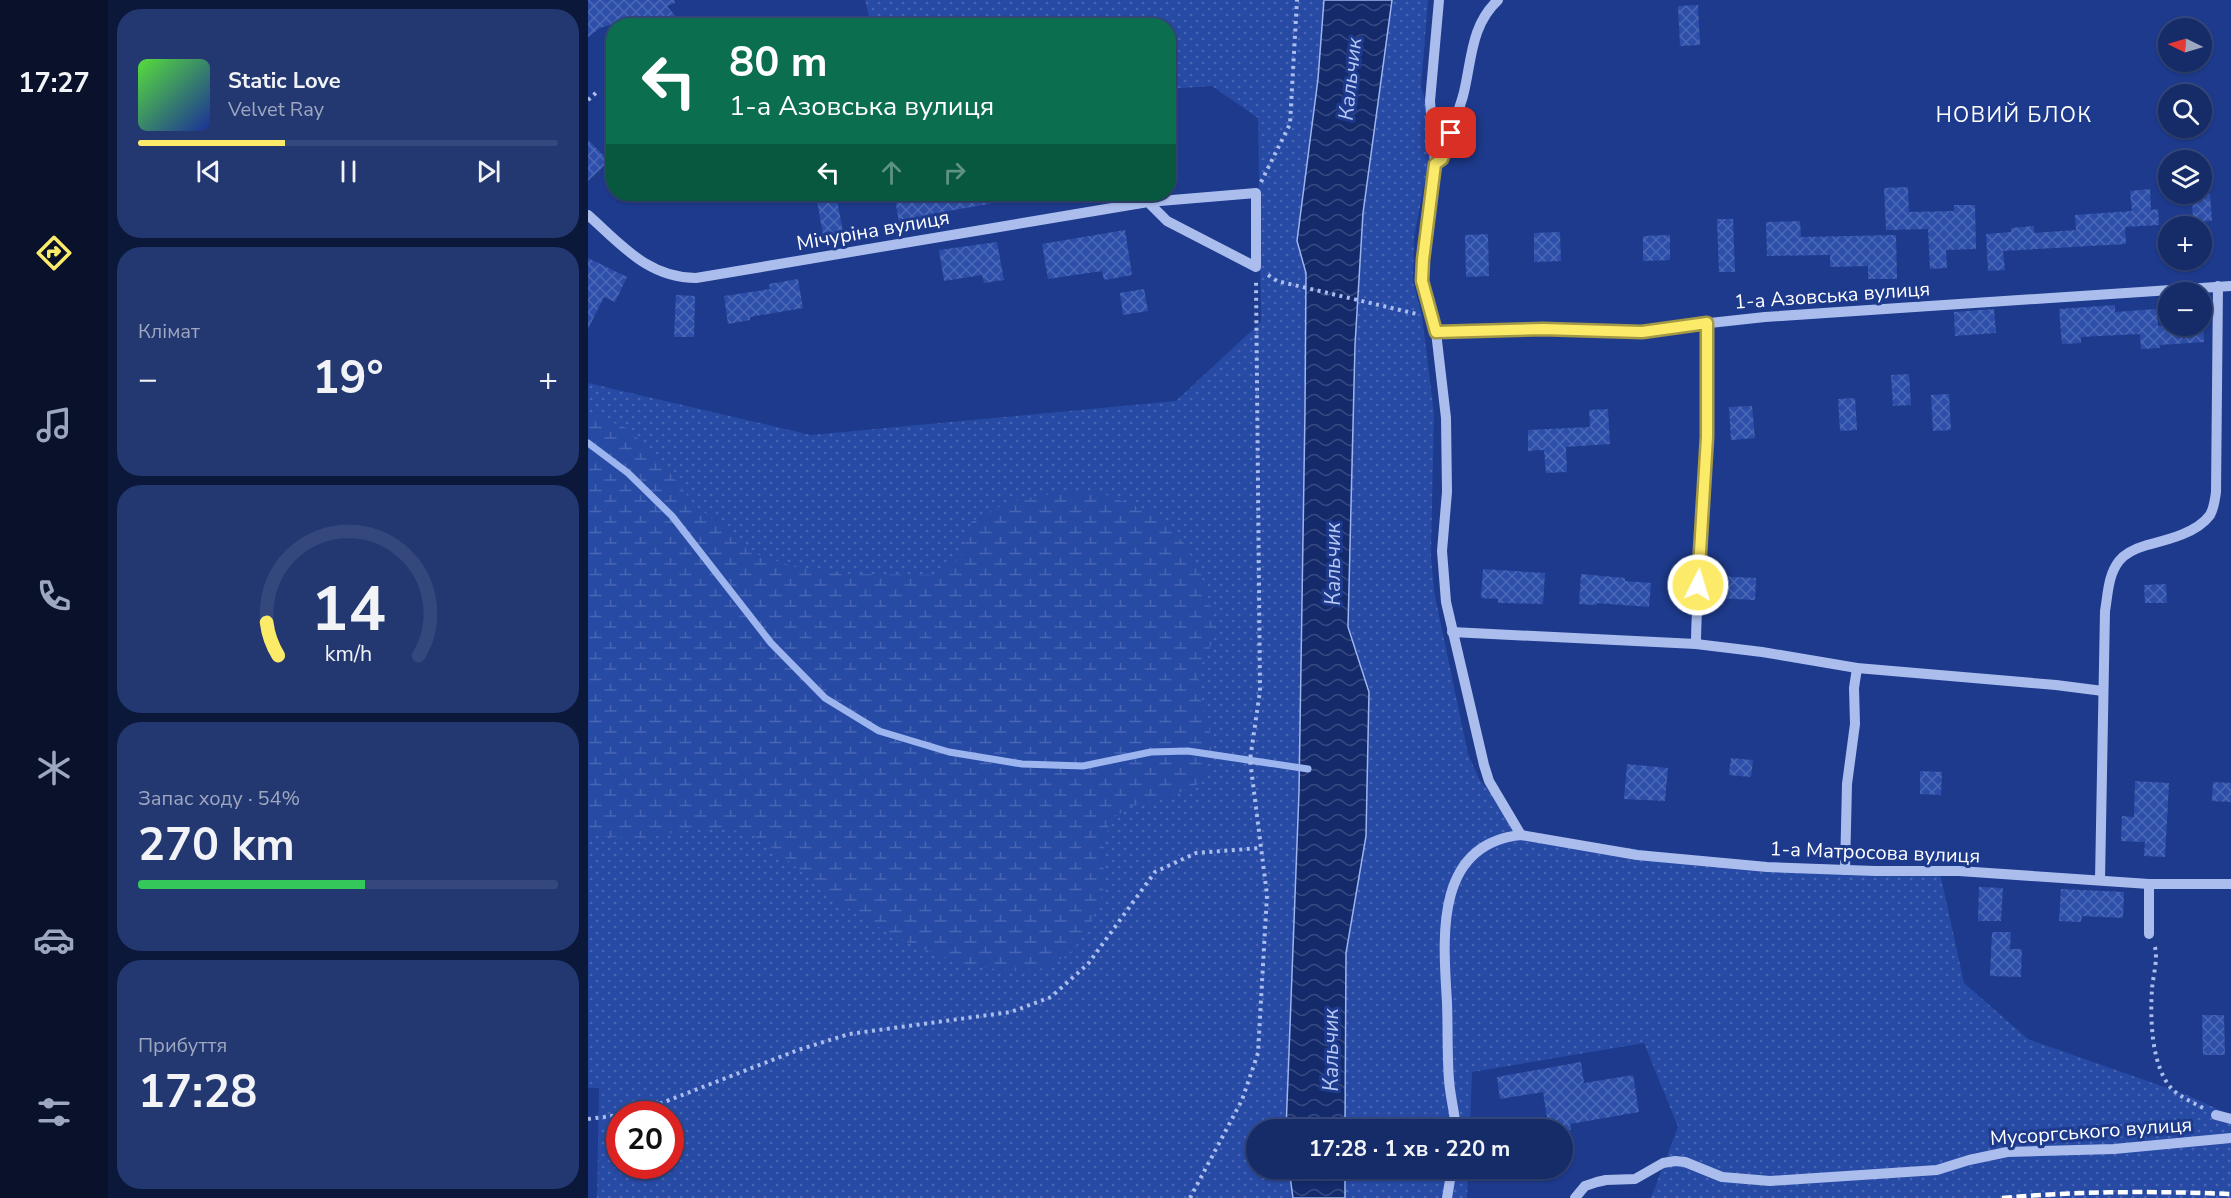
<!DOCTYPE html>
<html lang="uk">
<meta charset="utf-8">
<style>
:root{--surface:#162c69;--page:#233871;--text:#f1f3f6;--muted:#9ea7c0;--line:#35487d;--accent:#fceb69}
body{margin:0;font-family:"Nunito Sans",sans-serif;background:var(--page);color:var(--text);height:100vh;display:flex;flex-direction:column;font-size:22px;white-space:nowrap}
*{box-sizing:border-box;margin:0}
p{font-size:20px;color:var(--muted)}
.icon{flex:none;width:33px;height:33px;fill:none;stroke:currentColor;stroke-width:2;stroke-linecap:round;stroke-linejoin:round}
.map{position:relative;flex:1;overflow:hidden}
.sheet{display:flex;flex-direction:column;gap:9px;padding:9px;background:#0c183a;width:480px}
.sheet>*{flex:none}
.top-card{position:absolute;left:18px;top:18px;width:570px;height:183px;border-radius:24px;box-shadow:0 2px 4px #0004,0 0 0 2px var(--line);background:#0b6e4f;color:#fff;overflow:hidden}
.needle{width:39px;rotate:275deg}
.tools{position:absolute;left:1570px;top:18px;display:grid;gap:12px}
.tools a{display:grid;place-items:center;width:54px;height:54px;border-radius:50%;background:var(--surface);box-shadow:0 2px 4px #0004,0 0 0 2px var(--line);font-size:30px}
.speed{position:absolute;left:18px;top:1101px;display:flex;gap:12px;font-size:30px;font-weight:700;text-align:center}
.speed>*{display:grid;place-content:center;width:78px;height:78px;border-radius:50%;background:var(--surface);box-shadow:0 2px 4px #0004,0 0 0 2px var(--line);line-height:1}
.speed .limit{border:9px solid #d22;background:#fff;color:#111}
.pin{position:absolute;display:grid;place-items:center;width:51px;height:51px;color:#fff;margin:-26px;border-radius:12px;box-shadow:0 3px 9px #0006}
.me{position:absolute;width:66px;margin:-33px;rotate:5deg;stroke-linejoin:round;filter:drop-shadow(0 0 4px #0008)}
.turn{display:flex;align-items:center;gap:21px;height:126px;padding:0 24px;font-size:27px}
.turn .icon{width:78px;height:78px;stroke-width:2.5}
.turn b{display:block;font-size:42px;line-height:51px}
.lanes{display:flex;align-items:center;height:57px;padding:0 24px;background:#0003;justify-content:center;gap:30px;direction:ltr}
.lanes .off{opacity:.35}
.big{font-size:45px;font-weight:700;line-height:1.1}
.sheet .widget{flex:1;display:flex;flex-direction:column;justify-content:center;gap:9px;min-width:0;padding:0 21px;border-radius:24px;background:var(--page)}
.sheet .dial{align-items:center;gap:0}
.dial svg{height:156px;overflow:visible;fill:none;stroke:var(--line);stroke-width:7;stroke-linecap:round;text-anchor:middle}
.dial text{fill:var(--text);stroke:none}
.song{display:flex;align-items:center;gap:18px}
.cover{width:72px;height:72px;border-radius:9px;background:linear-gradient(135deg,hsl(110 70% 55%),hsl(230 70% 35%))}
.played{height:6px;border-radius:3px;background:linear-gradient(90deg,var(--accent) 35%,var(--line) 35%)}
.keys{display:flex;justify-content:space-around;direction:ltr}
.heat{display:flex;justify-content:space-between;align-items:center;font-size:33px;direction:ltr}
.charge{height:9px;border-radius:4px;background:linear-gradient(90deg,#34c759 54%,var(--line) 0)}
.trip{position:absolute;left:658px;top:1119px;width:327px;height:60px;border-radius:30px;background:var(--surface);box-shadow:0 2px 4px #0004,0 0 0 2px var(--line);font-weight:700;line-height:60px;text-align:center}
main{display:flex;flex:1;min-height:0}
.tabs{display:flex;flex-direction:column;width:108px;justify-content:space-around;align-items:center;background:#09122a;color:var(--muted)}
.tabs .icon{width:42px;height:42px}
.tabs .on{color:var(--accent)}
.tabs b{font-size:27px;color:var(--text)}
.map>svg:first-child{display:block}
.grass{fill:url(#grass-dots);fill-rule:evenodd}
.wetland{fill:url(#wetland-marsh)}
.water{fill:url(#water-waves);stroke:#9db5ee;stroke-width:1.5}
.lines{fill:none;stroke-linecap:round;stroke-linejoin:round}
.stream{stroke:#9db5ee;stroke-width:7}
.building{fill:url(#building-cross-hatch)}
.path{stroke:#aabded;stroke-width:4;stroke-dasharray:3 4.5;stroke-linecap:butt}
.minor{stroke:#aabded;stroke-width:10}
.rail{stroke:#fff;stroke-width:4.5;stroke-dasharray:10 4.5;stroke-linecap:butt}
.route-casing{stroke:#a49944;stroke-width:15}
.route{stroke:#fceb69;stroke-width:10}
.labels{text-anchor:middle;stroke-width:6;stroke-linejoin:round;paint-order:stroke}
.street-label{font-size:20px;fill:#fff;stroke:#1d3a8c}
.water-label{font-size:21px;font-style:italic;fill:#b6c7f4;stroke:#1d3a8c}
.neighbourhood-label{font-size:21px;letter-spacing:1.5px;fill:#fff;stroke:#1d3a8c}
</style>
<main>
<nav class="tabs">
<b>17:27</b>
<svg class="icon on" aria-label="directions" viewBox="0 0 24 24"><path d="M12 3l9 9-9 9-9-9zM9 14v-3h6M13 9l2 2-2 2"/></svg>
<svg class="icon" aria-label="music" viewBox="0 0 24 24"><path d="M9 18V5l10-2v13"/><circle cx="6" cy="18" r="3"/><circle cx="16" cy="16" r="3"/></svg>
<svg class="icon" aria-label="phone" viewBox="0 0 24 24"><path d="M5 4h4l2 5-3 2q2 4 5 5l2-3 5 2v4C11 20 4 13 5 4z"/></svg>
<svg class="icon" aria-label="climate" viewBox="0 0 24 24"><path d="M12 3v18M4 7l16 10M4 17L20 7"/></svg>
<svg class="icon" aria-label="car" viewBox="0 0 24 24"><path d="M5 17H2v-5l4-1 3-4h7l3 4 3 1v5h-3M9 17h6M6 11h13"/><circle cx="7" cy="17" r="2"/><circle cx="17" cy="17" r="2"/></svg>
<svg class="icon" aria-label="filters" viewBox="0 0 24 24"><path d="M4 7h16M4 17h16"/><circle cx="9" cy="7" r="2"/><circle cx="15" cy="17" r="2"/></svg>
</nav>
<section class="sheet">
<div class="widget">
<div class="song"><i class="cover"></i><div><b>Static Love</b><p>Velvet Ray</p></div></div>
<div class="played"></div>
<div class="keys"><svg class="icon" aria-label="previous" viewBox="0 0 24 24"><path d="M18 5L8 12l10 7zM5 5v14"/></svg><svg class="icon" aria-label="pause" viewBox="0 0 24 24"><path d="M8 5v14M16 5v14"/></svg><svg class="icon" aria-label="next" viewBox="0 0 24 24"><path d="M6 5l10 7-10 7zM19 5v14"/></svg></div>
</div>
<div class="widget"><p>Клімат</p>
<div class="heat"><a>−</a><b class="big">19°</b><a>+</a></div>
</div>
<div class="widget dial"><svg viewBox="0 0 100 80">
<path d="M14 69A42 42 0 1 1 86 69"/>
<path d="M14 69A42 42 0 0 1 8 52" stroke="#fceb69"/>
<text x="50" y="56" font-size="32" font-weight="700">14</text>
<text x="50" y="72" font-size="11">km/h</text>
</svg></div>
<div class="widget"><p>Запас ходу · 54%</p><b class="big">270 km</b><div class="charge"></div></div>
<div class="widget"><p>Прибуття</p><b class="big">17:28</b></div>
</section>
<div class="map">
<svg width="1643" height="1198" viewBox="0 0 1643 1198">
<defs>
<pattern id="grass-dots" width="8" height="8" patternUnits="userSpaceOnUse" patternTransform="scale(1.5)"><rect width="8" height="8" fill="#274aa5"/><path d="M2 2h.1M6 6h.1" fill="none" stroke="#4765b2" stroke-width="1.8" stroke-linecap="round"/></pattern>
<pattern id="wetland-marsh" width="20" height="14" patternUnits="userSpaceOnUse" patternTransform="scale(1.5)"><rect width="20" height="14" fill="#274aa5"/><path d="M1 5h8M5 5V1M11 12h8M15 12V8" fill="none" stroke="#4765b2"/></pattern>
<pattern id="water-waves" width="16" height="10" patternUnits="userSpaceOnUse" patternTransform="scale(1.5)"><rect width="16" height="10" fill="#142a6b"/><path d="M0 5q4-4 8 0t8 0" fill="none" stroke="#374a81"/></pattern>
<pattern id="building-cross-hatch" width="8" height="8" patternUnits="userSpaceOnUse" patternTransform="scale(1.5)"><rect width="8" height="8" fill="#2d4faa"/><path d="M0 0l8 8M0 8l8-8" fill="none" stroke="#4c69b7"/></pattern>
</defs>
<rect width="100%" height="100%" fill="#1d3a8c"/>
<g class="grass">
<path d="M277 0H736L730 79 709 241 718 273 717 410 711 792 698 1129 669 1130V1168L701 1169 705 1198H9L11 1088H0V383L223 435 588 401 673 322 670 118 624 86 581 89 580 26 283 25ZM32 1114H82V1166H32Z"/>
<polygon points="804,0 840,0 833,87 847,130 826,237 825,282 834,316 846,413 843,555 846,591 880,754 891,779 934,832 1174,868 1352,873 1376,983 1440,1039 1599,1095 1643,1115 1643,1198 1063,1198 1090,1127 1056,1043 884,1072 882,1129 757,1130 758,953 778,836 781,692 760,627 767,345 775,213"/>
<polygon points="757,1169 880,1169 879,1198 757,1198"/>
</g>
<polygon class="wetland" points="10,416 40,429 75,464 105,503 165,553 207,567 251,574 351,575 374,556 383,522 420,502 474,492 513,493 565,513 597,544 613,574 623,608 627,637 610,672 612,698 624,738 623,754 612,783 584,796 544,806 523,819 516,844 515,893 502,925 483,953 457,968 427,971 380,966 327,946 277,920 232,888 189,851 162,834 136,828 93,831 54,839 9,836 0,834 0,417"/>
<g class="water">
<polygon points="736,0 804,0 775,213 767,345 760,627 781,692 778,836 758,953 757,1129 698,1130 711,792 717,410 718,273 709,241 730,79"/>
<polygon points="701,1169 757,1169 757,1198 705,1198"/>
</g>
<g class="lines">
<polyline class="stream" points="0,443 40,473 84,516 183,643 237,698 291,731 361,752 434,764 495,766 563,752 600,751 720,769"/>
</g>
<g class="building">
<polygon points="0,0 86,0 87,3 79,6 95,26 57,26 49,16 12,28 0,37"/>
<polygon points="1110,5 1112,45 1092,46 1090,6"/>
<polygon points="0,140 21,161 0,181"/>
<polygon points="1320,187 1321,212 1366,211 1366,205 1387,205 1388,249 1358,250 1359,268 1342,269 1340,229 1298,230 1296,188"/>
<polygon points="1562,189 1563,210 1570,209 1571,225 1537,227 1538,244 1415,251 1417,270 1400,271 1398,234 1423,232 1423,228 1446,226 1446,233 1488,230 1487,215 1544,211 1542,191"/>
<polygon points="228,194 248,194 255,232 235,236"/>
<polygon points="306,194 405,194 406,203 343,214 343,216 311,222"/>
<polygon points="1604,194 1622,194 1624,221 1605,222"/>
<polygon points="1129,219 1145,219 1147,272 1131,272"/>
<polygon points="1212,221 1213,237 1308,235 1309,279 1280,279 1280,266 1242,267 1242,255 1179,256 1178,222"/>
<polygon points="537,230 544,275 516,280 514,271 460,279 454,244"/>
<polygon points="972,232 973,261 946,262 946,233"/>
<polygon points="900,234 901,276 878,277 877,235"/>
<polygon points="1082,235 1082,260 1055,261 1055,236"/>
<polygon points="409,242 416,280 396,283 394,275 356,281 351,250"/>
<polygon points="0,258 39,277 27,302 16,297 0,329"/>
<polygon points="210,279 215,308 162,317 162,320 140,324 136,296 182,289 181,284"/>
<polygon points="556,289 560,311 535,315 532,293"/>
<polygon points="88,295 107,296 106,337 86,337"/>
<polygon points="1527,305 1527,312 1569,309 1570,326 1615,326 1616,342 1571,345 1572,348 1553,349 1552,334 1493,337 1493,343 1474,344 1471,309"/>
<polygon points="1406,309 1408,333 1367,336 1366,312"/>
<polygon points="1321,374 1323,405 1305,406 1303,375"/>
<polygon points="1361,394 1363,430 1345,431 1343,395"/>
<polygon points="1267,398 1269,430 1252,431 1250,399"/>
<polygon points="1164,406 1167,438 1143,440 1141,407"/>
<polygon points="1020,409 1022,444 978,447 979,472 958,473 956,450 940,451 940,430 1002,427 1001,410"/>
<polygon points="895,569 957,573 955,604 910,603 910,599 893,598"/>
<polygon points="993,574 1037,578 1037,581 1063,583 1061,607 1009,603 1009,605 991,604"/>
<polygon points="1129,576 1168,578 1167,600 1127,598"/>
<polygon points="1578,584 1579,603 1557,603 1556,585"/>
<polygon points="1143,758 1165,760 1163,777 1141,775"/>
<polygon points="1039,764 1080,768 1077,801 1036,799"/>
<polygon points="1332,771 1354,772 1353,795 1332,794"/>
<polygon points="1547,781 1581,783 1577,857 1556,856 1557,842 1533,841 1534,816 1546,817"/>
<polygon points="1625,782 1643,783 1643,802 1624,801"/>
<polygon points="1391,887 1415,888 1413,921 1390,921"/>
<polygon points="1473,889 1536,892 1535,918 1494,916 1493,922 1471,921"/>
<polygon points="1404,932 1423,932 1422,949 1434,949 1433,977 1402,976"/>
<polygon points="1614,1015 1636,1015 1637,1055 1615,1055"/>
<polygon points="993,1062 996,1083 1045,1075 1051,1112 982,1124 983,1130 961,1130 955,1092 912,1099 909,1077"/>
</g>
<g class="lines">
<g class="path">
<polyline points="0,100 10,91"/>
<polyline points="673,182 702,124 709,0"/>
<polyline points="680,275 689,281 829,314"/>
<path d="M1567 947C1570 960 1565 976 1564 989 1562 1018 1563 1068 1585 1090 1594 1098 1606 1103 1617 1109"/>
<polyline points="36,1114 48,1113 210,1050 261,1034 423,1012 463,997 500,964 567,872 608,853 672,848"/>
<polyline points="0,1119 32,1115"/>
<polyline points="602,1198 654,1100 670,1053 679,895 662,760 672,691 668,280"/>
</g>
<g class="minor">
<polyline points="851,0 842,101 847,164 835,260 834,281 848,332 858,418 859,492 854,551 858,602 896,765 901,781 933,835"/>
<path d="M847 164C859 156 861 141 865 127 868 117 872 106 875 96 884 61 882 26 910 0"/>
<path d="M0 215C34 245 60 278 108 278L560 202 668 193V267L579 221 560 202"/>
<polyline points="848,332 955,329 1054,332 1085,327 1177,317 1643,286"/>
<polyline points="864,632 1108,644 1174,652 1269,668 1468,685 1515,691"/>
<path d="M1108 644C1108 603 1113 562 1115 521 1118 455 1119 389 1119 323"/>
<polyline points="1257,870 1259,784 1267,724 1266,688 1269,668"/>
<path d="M1512 880 1517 611C1520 594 1520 575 1531 561 1538 552 1549 548 1559 545 1579 540 1609 533 1622 515 1626 508 1627 500 1628 492L1630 286"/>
<polyline points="1561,934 1561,884"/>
<polyline points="1628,1115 1643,1119"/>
<path d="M868 1130C867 1113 862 1096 861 1080 859 1054 860 1028 859 1002 855 938 846 844 933 835L1049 855 1179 867 1287 871H1371L1561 884H1643"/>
<polyline points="859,1198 864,1168"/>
<polyline points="987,1198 997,1186 1009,1182 1018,1180 1047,1179 1075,1163 1087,1161 1097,1162 1134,1177 1182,1181 1349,1170 1381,1160 1419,1152 1526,1149 1643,1138"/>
</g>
<path class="rail" d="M1414 1198C1490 1191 1567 1191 1643 1194"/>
</g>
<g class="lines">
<defs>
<polyline id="route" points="863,133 854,159 847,164 835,260 834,281 848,332 955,329 1054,332 1119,323 1119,437 1110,585"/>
</defs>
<use href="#route" class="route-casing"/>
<use href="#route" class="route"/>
</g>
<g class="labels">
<g class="street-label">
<text transform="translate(285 230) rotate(-10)" y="7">Мічуріна вулиця</text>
<text transform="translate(1244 295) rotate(-4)" y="7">1-а Азовська вулиця</text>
<text transform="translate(1287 852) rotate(2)" y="7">1-а Матросова вулиця</text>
<text transform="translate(1503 1131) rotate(-4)" y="7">Мусоргського вулиця</text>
</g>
<g class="water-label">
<text transform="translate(762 79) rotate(-84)" y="7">Кальчик</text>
<text transform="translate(745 564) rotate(-90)" y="7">Кальчик</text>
<text transform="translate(743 1050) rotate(-90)" y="7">Кальчик</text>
</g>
<g class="neighbourhood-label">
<text x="1426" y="122">НОВИЙ БЛОК</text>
</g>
</g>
</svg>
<div class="tools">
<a><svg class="needle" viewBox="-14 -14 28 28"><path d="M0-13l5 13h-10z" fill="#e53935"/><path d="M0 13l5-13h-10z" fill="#9ea7c0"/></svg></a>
<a><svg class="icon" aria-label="search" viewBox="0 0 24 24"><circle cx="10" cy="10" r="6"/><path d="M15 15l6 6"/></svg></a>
<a><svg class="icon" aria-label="layers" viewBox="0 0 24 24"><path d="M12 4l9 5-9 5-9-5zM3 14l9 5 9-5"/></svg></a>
<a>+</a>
<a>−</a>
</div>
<div class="speed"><div class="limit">20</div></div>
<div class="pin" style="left:863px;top:133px;background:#d93025"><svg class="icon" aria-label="arrive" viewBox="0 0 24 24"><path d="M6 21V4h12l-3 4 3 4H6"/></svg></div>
<svg class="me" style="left:1110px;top:585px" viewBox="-20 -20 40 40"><circle r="17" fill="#fceb69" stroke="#fff" stroke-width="3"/><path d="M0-11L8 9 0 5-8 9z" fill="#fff"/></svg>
<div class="trip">17:28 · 1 хв · 220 m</div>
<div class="top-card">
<div class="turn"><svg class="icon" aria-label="left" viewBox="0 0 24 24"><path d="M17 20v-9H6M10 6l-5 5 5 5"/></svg><div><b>80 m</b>1-а Азовська вулиця</div></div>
<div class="lanes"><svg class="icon" aria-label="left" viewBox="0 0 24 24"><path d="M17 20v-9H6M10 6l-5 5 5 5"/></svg><svg class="icon off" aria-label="ahead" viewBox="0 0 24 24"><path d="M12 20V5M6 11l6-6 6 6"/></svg><svg class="icon off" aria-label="right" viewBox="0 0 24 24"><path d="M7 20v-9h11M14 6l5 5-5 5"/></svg></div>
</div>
</div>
</main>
